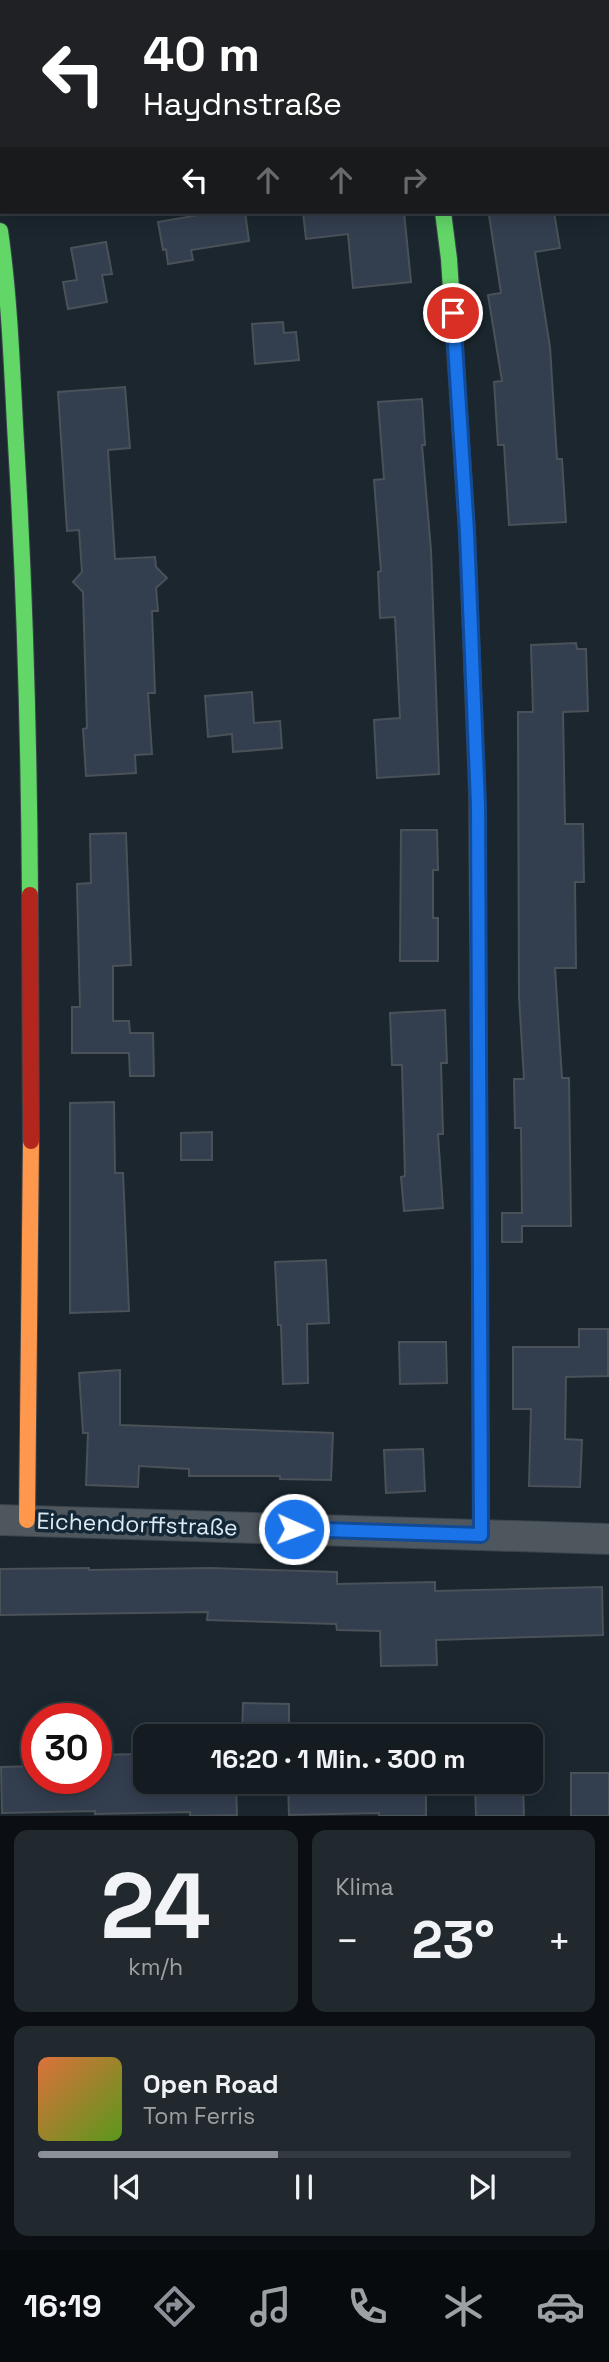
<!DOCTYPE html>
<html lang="de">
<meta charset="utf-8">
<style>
:root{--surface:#141c22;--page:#21292f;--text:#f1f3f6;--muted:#9da1a5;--line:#333a40;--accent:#8c9099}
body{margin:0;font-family:"Space Grotesk",sans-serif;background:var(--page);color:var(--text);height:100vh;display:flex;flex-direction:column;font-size:26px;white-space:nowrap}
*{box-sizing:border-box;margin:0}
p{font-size:23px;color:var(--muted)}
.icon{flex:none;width:38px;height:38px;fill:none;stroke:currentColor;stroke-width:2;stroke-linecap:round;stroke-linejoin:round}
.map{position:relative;height:1816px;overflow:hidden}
.drawer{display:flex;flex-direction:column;gap:14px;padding:14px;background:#0b0f13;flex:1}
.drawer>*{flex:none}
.banner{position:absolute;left:0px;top:0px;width:609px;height:214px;box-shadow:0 4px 18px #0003,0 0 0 2px var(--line);background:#202124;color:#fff;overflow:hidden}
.speed{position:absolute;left:21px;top:1703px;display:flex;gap:14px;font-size:35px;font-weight:700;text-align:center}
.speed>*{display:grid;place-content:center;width:91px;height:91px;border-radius:50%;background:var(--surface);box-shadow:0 4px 18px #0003,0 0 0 2px var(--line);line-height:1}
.speed .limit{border:10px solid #d22;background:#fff;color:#111}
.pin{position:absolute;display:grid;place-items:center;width:60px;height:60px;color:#fff;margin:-30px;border:4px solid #fff;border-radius:50%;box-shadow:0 2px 7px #0007}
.me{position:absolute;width:77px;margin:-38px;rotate:92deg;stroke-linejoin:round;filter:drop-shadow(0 0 5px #0008)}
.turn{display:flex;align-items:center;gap:24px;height:147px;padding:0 28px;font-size:32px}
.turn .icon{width:91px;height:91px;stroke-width:2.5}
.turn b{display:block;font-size:49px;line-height:60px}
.lanes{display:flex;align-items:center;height:66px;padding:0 28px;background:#0003;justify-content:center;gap:35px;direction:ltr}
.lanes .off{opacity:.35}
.big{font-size:52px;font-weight:700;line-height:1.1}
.drawer .tile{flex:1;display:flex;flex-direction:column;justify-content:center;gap:10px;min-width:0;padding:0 24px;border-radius:14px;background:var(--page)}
.drawer .dial{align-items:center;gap:0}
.dial b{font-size:91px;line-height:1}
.song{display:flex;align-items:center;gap:21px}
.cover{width:84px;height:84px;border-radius:10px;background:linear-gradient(135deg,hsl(20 70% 55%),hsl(90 70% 35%))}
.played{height:7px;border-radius:4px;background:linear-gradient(90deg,var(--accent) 45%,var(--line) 45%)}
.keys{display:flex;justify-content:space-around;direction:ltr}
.heat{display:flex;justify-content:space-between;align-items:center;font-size:38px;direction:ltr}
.drawer .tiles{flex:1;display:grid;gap:14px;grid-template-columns:1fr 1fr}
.tile:last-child{grid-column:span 2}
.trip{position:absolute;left:133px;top:1724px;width:410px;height:70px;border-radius:14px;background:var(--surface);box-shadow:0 4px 18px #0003,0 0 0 2px var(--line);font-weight:700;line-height:70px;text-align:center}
.tabs{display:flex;height:112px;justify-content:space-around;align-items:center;background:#080b0e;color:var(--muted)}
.tabs .icon{width:49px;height:49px}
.tabs .on{color:var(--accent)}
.tabs b{font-size:32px;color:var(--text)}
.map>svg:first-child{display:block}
.building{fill:#333e4f;stroke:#4a5158;stroke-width:2}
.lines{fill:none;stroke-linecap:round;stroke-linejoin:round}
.street-casing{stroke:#3a434a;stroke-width:32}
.fast-casing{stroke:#3a434a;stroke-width:18}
.slow-casing{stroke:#3a434a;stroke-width:18}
.jam-casing{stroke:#3a434a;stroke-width:18}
.street{stroke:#4f575e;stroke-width:30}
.fast{stroke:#63d668;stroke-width:16}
.slow{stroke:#ff974d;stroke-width:16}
.jam{stroke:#b3261e;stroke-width:16}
.route-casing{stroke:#114b97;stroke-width:18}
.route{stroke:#1a73e8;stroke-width:12}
.labels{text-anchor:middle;stroke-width:7;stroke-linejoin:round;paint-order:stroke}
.street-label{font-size:23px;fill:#dde9f3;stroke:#132736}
</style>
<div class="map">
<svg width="609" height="1816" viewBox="0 0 609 1816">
<rect width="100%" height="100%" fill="#1b262e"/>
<g class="building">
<polygon points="216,212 245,212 249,241 191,250 193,260 168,264 166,249 163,250 158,222"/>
<polygon points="303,212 404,212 411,282 353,288 348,234 306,239"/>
<polygon points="507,212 554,212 560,248 535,252 550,347 557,459 562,459 566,522 509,525 504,445 498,445 494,382 502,381 488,295 501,293 489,215"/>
<polygon points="106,242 112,274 102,275 107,302 68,309 63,282 77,280 71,248"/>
<polygon points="283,322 284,333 296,332 299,360 255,364 252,324"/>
<polygon points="125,387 130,448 108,450 115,559 155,557 156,567 167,578 156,588 158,611 152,611 155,693 148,693 152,754 135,755 136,773 86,776 83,729 87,728 83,592 73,582 82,572 79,530 67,531 58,392"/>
<polygon points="422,399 425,445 422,445 431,550 439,774 377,778 374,720 400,718 395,617 380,618 378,572 381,571 374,480 384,479 378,402"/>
<polygon points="576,643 577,649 586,649 588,711 563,712 565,824 583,824 584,882 575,882 576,968 555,968 562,1078 569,1078 571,1226 522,1226 522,1242 502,1242 502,1213 522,1213 521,1128 515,1128 514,1079 524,1079 519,997 518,712 533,712 531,645"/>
<polygon points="252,692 254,723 280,721 282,748 233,752 232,734 208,737 205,696"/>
<polygon points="401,830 437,830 438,870 433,870 433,918 438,918 438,961 400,961"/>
<polygon points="126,833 131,965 113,966 113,1021 129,1021 130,1033 153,1033 154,1076 130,1076 129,1053 72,1053 72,1007 80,1007 77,884 91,883 90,834"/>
<polygon points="445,1010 447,1063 441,1063 443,1134 438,1134 443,1208 404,1211 401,1177 405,1176 402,1065 392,1065 390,1013"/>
<polygon points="114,1102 115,1173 123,1173 129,1311 70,1313 70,1103"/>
<polygon points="212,1132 212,1160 181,1160 181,1133"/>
<polygon points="326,1260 329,1323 307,1324 308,1383 283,1384 281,1325 278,1325 275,1262"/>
<polygon points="579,1329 608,1329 608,1376 566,1377 565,1439 582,1440 580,1487 529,1486 531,1409 513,1409 513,1347 579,1347"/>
<polygon points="399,1342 446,1342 447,1383 400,1384"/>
<polygon points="120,1370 120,1425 333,1433 331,1480 280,1479 280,1476 189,1476 189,1469 139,1466 138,1487 86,1485 88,1433 83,1433 79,1373"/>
<polygon points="423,1449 425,1491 386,1493 384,1450"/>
<polygon points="89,1568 89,1570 210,1568 337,1572 337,1584 435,1582 435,1591 602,1587 603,1635 436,1640 437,1665 381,1666 380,1631 337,1630 336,1624 207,1620 208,1612 0,1615 0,1569"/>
<polygon points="243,1703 289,1704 289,1736 242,1736"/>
<polygon points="138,1754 138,1766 142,1767 142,1782 236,1782 237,1815 190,1816 190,1812 95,1814 95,1811 2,1813 1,1767 37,1766 37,1778 96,1778 96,1755"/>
<rect x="571" y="1773" width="38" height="43"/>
<polygon points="288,1782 426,1782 426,1816 379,1816 379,1813 289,1815"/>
<polygon points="475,1782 523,1782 524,1816 476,1816"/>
</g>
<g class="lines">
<defs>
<g id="street">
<polyline points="415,0 415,2"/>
<polyline points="0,1520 609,1539"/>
</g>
<g id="fast">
<polyline points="443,212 449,259 467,532 477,791"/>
<path d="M0 231C10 301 12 372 16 443 25 593 29 744 30 895"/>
<polyline points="480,1228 481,1534"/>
</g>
<g id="slow">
<polyline points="477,791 480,1228"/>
<polyline points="27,1520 31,1141"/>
</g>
<polyline id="jam" points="30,895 31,1141"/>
</defs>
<use href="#street" class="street-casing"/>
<use href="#fast" class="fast-casing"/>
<use href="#slow" class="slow-casing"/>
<use href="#jam" class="jam-casing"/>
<use href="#street" class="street"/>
<use href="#fast" class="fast"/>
<use href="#slow" class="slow"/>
<use href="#jam" class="jam"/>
</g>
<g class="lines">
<defs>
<polyline id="route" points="294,1529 481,1535 478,804 467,532 453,313"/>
</defs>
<use href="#route" class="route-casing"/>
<use href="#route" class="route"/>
</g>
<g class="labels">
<g class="street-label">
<text transform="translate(137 1524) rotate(2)" y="8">Eichendorffstraße</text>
</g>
</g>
</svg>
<div class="speed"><div class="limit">30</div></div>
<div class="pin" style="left:453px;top:313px;background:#d93025"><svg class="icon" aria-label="arrive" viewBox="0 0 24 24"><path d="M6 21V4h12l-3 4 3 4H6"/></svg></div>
<svg class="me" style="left:294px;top:1529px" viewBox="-20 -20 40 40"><circle r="17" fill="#1a73e8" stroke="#fff" stroke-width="3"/><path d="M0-11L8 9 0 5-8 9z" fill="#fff"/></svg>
<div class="trip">16:20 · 1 Min. · 300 m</div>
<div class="banner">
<div class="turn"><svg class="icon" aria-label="left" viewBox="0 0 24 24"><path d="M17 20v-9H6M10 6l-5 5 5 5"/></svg><div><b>40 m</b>Haydnstraße</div></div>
<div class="lanes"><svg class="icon" aria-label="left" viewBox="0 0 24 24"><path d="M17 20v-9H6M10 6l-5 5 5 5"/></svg><svg class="icon off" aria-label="ahead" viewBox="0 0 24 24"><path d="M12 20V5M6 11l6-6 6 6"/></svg><svg class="icon off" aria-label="ahead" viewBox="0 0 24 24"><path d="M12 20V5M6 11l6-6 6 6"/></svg><svg class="icon off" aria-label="right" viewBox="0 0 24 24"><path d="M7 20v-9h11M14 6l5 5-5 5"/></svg></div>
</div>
</div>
<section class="drawer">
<div class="tiles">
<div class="tile dial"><b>24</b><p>km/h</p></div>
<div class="tile"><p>Klima</p>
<div class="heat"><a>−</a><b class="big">23°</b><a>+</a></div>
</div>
<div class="tile">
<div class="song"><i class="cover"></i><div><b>Open Road</b><p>Tom Ferris</p></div></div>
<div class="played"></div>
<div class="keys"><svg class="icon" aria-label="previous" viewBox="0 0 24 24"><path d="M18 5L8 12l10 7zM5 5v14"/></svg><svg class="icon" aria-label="pause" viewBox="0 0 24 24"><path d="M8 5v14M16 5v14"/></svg><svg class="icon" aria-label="next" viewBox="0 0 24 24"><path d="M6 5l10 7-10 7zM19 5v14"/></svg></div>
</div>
</div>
</section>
<nav class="tabs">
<b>16:19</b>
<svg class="icon on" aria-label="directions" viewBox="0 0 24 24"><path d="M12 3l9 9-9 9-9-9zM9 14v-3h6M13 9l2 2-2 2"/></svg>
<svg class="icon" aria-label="music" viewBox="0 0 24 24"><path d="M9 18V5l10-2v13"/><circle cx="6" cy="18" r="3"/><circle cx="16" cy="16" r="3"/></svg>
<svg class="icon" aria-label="phone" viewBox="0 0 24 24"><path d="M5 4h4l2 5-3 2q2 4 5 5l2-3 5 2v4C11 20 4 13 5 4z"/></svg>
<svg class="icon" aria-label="climate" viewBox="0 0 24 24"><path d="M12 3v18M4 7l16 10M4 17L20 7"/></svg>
<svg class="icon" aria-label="car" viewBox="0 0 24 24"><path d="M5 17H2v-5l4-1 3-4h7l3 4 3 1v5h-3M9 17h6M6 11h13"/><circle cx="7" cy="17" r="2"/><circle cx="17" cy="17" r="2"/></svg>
</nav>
